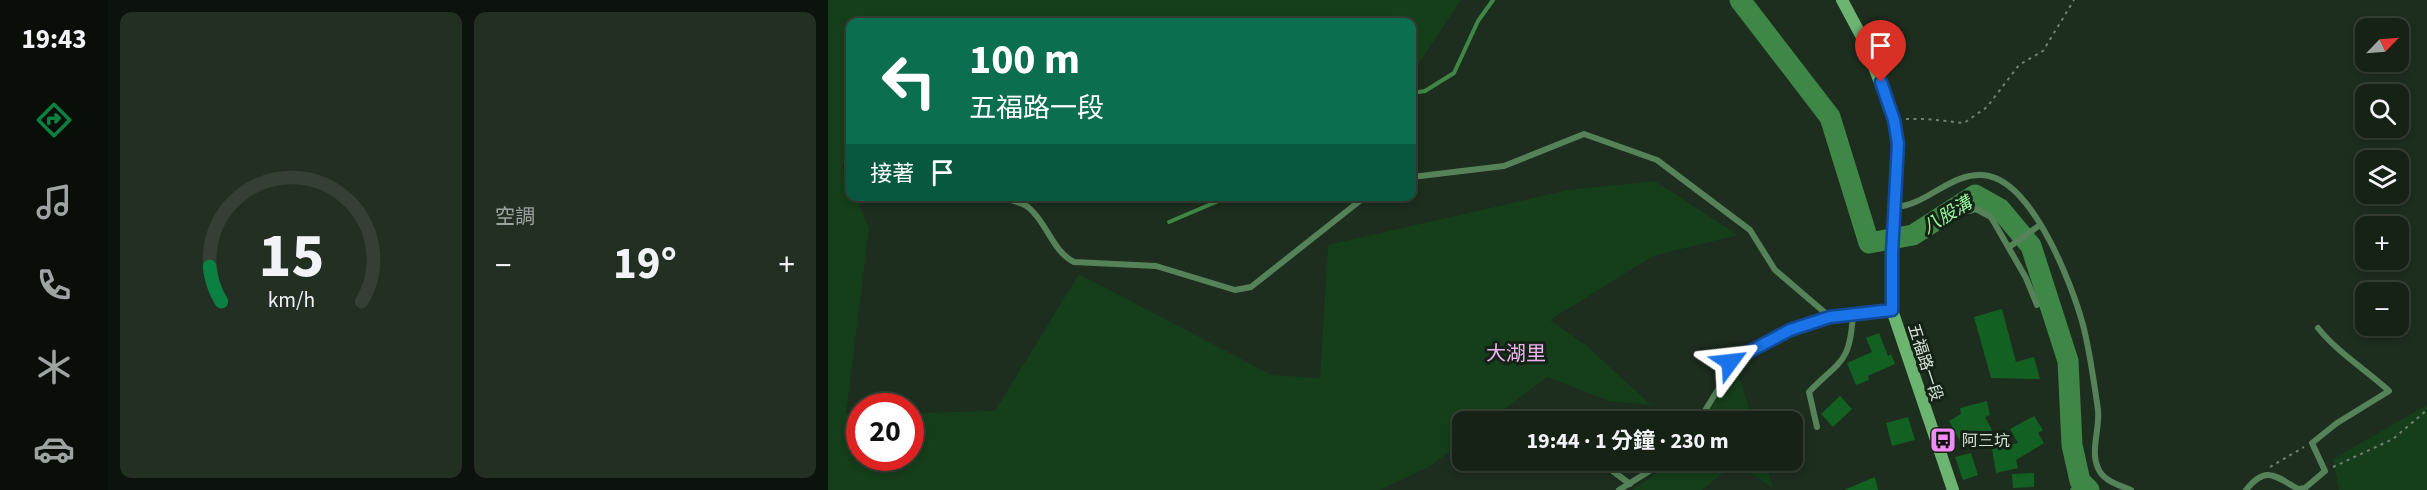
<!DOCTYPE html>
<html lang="zh-TW">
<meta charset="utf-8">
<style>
:root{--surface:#162216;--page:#232f23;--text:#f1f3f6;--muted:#9ea4a1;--line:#353f35;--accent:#0b8043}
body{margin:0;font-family:"Source Sans 3","Noto Sans TC",sans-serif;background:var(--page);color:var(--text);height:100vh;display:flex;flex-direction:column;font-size:22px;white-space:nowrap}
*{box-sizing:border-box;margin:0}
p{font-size:20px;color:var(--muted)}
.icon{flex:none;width:33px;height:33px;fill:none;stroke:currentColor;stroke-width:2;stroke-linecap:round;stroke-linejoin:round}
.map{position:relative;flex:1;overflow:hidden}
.sheet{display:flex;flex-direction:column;gap:12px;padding:12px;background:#0c130c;width:720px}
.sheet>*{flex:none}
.banner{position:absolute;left:18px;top:18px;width:570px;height:183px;border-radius:12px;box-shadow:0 3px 9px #0003,0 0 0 2px var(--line);background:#0b6e4f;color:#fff;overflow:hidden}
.needle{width:39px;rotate:65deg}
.controls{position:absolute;left:1527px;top:18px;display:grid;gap:12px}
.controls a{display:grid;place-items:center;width:54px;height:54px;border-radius:12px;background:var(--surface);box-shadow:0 3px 9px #0003,0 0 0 2px var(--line);font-size:30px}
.speed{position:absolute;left:18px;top:393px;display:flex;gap:12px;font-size:30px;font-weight:700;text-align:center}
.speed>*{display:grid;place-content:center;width:78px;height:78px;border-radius:50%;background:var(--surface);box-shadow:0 3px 9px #0003,0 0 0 2px var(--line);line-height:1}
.speed .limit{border:9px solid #d22;background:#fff;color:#111}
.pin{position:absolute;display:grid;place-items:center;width:51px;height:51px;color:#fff;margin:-62px -26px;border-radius:50% 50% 50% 0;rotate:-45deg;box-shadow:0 0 6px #0007}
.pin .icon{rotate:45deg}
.me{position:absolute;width:66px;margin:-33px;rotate:60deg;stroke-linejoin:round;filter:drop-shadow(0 0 4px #0008)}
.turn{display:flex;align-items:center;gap:21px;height:126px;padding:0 24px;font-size:27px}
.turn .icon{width:78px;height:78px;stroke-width:2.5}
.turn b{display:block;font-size:42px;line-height:51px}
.then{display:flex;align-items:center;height:57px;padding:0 24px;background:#0003;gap:12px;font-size:22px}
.big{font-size:45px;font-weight:700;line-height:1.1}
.sheet .tile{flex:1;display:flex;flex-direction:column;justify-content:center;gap:9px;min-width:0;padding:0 21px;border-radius:12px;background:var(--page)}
.sheet .dial{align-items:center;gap:0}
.dial svg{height:156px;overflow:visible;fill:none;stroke:var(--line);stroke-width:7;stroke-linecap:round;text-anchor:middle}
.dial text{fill:var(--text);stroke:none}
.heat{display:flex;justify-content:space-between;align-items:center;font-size:33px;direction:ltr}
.sheet .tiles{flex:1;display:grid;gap:12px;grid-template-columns:repeat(2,1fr)}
.trip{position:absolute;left:624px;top:411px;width:351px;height:60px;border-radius:12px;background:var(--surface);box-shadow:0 3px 9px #0003,0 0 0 2px var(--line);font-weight:700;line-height:60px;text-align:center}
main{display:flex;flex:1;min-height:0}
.tabs{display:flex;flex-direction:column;width:108px;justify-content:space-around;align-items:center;background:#090e09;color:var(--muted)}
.tabs .icon{width:42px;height:42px}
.tabs .current{color:var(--accent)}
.tabs b{font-size:27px;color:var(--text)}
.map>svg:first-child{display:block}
.green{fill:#153e1a}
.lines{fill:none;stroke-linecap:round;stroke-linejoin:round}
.stream{stroke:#3f8747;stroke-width:4}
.river{stroke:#3f8747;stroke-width:21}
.building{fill:#136122}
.path{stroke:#738174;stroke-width:2;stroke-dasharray:3 4.5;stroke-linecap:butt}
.lane{stroke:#558258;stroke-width:6}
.secondary{stroke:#6bb571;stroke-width:12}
.route-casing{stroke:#114b97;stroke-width:15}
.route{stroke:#1a73e8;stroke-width:10}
.labels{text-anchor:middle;stroke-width:6;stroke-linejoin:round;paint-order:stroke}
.street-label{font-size:16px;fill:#d8e2d8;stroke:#142315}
.poi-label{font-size:16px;fill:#d8e2d8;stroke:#142315;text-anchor:start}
.water-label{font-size:18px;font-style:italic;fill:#97f79f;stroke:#142315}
.quarter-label{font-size:20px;fill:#edb4ee;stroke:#142315}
</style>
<main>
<nav class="tabs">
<b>19:43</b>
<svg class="icon current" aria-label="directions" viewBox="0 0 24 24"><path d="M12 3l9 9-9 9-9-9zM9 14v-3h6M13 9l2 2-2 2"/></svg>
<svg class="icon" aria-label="music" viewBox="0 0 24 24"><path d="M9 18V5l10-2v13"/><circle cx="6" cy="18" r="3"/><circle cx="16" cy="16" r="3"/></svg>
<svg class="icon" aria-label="phone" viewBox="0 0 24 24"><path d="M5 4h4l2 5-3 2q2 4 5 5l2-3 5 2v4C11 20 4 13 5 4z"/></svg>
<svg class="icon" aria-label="climate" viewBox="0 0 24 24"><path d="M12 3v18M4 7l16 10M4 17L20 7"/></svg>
<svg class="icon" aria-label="car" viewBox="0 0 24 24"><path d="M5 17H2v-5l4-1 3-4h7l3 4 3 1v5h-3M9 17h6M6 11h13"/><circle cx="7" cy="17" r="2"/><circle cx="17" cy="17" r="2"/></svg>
</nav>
<section class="sheet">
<div class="tiles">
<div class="tile dial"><svg viewBox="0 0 100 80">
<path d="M14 69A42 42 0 1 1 86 69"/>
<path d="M14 69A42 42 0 0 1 8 51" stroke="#0b8043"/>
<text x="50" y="56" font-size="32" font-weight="700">15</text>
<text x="50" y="72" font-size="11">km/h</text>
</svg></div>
<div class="tile"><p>空調</p>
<div class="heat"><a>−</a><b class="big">19°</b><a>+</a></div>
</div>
</div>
</section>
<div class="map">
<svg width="1599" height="490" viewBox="0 0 1599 490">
<rect width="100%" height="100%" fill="#1d2d1e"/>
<g class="green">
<polygon points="0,0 633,0 584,74 584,22 22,22 22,153 14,166 22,185 22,196 28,197 41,228 18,414 31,414 32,458 82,458 83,413 167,411 251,274 444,375 492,378 500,245 740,190 827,181 910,235 825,256 722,320 759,346 823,405 781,401 719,377 661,421 634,422 634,442 601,467 552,490 0,490"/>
<polygon points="908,366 925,421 875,421"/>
<polygon points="1599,405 1599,490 1511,490 1505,459"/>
<polygon points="846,461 937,461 945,488 907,463 874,490 804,490"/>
</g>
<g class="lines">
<g class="stream">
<polyline points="584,93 597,91 626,73 650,21 665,0"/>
<polyline points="341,222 402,196"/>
<polyline points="1244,490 1252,481"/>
</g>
<polyline class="river" points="912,0 1002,117 1041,243 1085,235 1147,195 1172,209 1203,246 1240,361 1244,445 1252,481 1261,490"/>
</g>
<g class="building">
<polygon points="1174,309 1188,362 1206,357 1212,379 1163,378 1146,317"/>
<polygon points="1051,333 1060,356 1063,354 1067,364 1040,376 1041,380 1028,385 1019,363 1044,352 1038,338"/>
<polygon points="1012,396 1024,409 1005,427 993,414"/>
<polygon points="1159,401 1162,415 1157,417 1164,430 1135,446 1121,421 1133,414 1132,408"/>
<polygon points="1206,416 1215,430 1210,433 1216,443 1188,460 1190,468 1168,473 1164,449 1190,443 1182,429"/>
<polygon points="1080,417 1087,440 1064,446 1058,423"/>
<polygon points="1143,453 1150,475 1135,480 1127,457"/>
<polygon points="1206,473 1206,487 1185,488 1184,474"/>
<polygon points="1047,477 1050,490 1016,490"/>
</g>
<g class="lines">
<g class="path">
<polyline points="1078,119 1099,119 1136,123 1159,107 1191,65 1215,51 1246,0"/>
<polyline points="1442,467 1476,447"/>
<polyline points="1505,467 1565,439 1599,410"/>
</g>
<g class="lane">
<polyline points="584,177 676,166 756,134 829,160 922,230 947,270 1002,317"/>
<path d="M168 196C177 199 192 201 200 207 219 222 224 251 246 262L328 266 407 290 423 287 538 196"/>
<path d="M1068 207C1101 205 1124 169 1161 176 1206 186 1244 284 1255 325 1262 352 1266 382 1270 410 1272 429 1262 451 1270 468 1275 481 1291 485 1303 490"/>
<polyline points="1142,211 1148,209 1163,217 1198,278 1209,305"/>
<polyline points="1181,247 1212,225"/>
<polyline points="870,422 894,383 902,362 919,351 962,330 1002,317 1064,310"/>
<path d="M989 427 981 392C1013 359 1022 364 1025 314"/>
<polyline points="770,460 802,484"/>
<polyline points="791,490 839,460"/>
<path d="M1418 490C1438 465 1447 476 1470 489L1477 488 1497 471 1484 443 1509 423 1561 391C1538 370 1509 352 1490 328"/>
</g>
<polyline class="secondary" points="1014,0 1037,43 1066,120 1070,144 1064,253 1064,310 1125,490"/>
</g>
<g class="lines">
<defs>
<polyline id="route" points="902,362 962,330 1002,317 1064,310 1064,253 1070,144 1066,120 1053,82"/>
</defs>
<use href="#route" class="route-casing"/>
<use href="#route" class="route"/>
</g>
<defs>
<symbol id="bus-square" viewBox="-11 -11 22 22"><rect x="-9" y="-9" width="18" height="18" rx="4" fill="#f18af4" stroke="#142315"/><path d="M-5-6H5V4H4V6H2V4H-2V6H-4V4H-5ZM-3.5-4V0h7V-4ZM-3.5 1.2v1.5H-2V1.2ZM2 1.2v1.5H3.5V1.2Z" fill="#111"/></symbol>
</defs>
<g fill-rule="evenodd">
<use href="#bus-square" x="1100" y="425" width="30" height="30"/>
</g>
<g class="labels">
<g class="street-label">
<text transform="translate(1098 362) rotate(72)" y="6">五福路一段</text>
</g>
<g class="poi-label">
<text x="1134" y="446">阿三坑</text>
</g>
<g class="water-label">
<text transform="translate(1119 215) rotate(-31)" y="6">八股溝</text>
</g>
<g class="quarter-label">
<text x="688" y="360">大湖里</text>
</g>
</g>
</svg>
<div class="controls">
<a><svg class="needle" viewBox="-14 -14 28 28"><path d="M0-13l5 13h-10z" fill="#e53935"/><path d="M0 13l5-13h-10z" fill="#9ea4a1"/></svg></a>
<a><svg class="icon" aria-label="search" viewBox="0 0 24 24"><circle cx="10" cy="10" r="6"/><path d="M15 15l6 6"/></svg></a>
<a><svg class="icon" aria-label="layers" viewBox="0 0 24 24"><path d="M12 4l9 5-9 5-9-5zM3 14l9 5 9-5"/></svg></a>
<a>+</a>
<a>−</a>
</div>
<div class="speed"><div class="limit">20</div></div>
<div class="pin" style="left:1053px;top:82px;background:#d93025"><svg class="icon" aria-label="arrive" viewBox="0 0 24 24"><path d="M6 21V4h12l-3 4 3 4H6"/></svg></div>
<svg class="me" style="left:902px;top:362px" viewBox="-20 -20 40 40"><path d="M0-17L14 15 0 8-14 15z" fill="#1a73e8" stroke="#fff" stroke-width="4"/></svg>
<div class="trip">19:44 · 1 分鐘 · 230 m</div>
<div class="banner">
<div class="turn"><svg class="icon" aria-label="left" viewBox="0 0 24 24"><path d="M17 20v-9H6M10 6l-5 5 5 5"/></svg><div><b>100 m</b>五福路一段</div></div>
<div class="then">接著<svg class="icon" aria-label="arrive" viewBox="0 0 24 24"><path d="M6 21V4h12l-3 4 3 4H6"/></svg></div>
</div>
</div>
</main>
